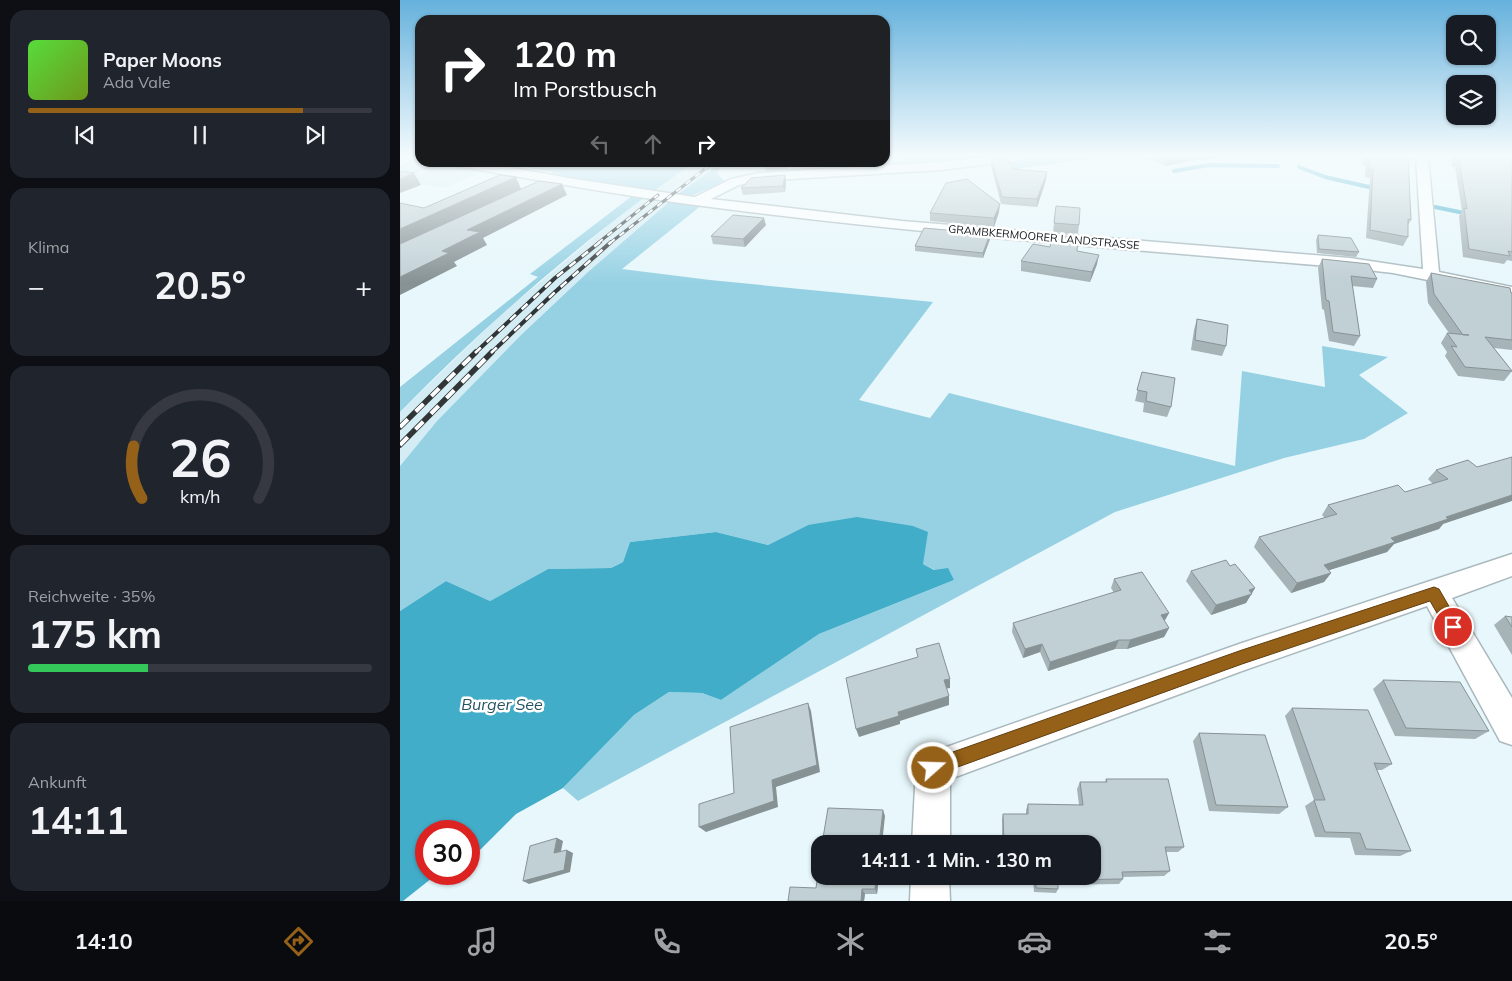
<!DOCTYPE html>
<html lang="de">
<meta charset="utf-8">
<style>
:root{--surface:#171b24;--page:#20242c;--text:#f1f3f6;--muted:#9ea1a6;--line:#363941;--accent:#956017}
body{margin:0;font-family:Mulish,sans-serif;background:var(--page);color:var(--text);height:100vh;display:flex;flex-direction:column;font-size:19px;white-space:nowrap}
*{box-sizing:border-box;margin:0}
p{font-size:16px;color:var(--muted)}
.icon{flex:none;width:28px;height:28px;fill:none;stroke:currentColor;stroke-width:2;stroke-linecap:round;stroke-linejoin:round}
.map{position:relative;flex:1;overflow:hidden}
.side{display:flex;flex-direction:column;gap:10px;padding:10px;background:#0d0f14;width:400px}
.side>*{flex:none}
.guide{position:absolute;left:15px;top:15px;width:475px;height:152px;border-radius:15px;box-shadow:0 1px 4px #0004;background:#202124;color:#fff;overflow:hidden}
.fabs{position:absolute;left:1046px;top:15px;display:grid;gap:10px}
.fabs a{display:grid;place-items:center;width:50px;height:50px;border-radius:10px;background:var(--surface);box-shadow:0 1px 4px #0004;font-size:25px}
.speed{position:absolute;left:15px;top:820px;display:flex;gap:10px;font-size:25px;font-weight:700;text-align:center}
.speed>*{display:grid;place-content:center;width:65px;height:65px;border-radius:50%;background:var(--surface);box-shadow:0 1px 4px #0004;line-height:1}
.speed .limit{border:8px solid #d22;background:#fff;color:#111}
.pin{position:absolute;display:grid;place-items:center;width:42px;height:42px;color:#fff;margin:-21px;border:2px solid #fff;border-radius:50%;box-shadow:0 1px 5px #0007}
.me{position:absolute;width:55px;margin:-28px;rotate:70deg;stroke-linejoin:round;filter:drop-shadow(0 0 4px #0008)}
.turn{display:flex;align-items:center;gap:18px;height:105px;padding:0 15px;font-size:22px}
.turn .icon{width:65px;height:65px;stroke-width:2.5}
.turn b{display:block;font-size:35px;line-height:42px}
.lanes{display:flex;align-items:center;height:48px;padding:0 15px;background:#0003;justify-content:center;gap:25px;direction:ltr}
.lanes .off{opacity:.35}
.big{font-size:38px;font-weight:700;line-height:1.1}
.side .card{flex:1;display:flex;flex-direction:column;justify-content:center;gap:8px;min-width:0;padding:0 18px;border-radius:15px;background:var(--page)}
.side .dial{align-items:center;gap:0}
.dial svg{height:130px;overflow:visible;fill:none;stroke:var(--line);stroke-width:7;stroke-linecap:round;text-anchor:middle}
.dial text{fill:var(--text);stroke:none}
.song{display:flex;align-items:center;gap:15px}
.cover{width:60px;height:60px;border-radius:8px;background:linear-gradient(135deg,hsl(110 70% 55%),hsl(80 70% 35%))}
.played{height:5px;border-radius:2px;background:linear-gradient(90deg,var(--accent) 80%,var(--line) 80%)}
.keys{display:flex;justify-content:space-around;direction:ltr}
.heat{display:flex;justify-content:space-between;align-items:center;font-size:28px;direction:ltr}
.charge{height:8px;border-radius:4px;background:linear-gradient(90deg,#34c759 35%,var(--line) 0)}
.trip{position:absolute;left:411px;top:835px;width:290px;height:50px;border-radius:15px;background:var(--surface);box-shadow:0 1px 4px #0004;font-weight:700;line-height:50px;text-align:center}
.dock{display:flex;height:80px;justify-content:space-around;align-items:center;background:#090b0e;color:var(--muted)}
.dock .icon{width:35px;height:35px}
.dock .active{color:var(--accent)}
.dock b{font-size:22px;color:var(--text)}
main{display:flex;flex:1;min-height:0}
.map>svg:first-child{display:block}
.built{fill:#d4edf4}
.green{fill:#96d1e3}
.water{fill:#42adc9}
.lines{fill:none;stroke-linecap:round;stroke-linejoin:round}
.stream{stroke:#42adc9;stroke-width:4}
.street-casing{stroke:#aab9be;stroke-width:3}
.secondary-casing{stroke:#aab9be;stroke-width:2}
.street{fill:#fff;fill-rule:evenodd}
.secondary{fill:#cceff9;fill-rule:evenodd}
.rail-far2-casing{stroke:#303638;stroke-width:3}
.rail-far1-casing{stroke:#303638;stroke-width:4}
.rail-casing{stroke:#303638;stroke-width:5.5}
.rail-far2{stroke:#fff;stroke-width:2;stroke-dasharray:6;stroke-linecap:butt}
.rail-far1{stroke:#fff;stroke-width:2.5;stroke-dasharray:8;stroke-linecap:butt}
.rail{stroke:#fff;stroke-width:4;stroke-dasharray:11;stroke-linecap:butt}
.wall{fill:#a6b3b7}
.shaded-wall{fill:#879295}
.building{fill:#c1d0d5;stroke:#879295}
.route{fill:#956017;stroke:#613e0f}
.labels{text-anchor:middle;stroke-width:5;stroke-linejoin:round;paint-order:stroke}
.far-street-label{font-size:11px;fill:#111618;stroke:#fff}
.near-water-label{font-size:16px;font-style:italic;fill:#265360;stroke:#fff}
</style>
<main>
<section class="side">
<div class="card">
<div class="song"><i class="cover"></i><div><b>Paper Moons</b><p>Ada Vale</p></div></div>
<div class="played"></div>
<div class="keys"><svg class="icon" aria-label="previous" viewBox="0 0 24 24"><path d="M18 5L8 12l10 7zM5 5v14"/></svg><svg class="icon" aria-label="pause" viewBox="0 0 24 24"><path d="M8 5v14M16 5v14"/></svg><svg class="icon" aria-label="next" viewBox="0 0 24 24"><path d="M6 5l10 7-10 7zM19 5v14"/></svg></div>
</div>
<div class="card"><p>Klima</p>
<div class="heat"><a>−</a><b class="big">20.5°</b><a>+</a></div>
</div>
<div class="card dial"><svg viewBox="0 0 100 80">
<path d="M14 69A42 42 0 1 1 86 69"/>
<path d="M14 69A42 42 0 0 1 9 37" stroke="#956017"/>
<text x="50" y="56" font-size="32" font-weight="700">26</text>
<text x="50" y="72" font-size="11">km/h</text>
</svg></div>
<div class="card"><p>Reichweite · 35%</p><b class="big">175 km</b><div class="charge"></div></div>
<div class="card"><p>Ankunft</p><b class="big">14:11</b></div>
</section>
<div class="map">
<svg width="1112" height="901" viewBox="0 0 1112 901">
<rect width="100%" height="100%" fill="#e7f7fb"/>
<g class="built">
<polygon points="293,163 321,163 278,194 188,272 122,334 37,421 0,466 0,412 102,314 217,218"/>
<polygon points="42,165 82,172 43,188 21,184 0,192 0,180"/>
</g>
<g class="green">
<polygon points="503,157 705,157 614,169 611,161 362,176 362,172 504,161"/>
<polygon points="79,163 293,163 254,191 148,175 153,172 107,164 99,167"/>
<polygon points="321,163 323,163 317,173 325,182 293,195 278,194"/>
<path d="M232 196 244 198C157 262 76 335 0 412V387L138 277 130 274Z"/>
<polygon points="269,202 302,205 222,269 310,280 533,302 459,400 530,418 549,393 835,466 842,371 925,387 922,346 988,357 959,375 1008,413 964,439 884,458 715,512 178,801 163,788 234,715 269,692 302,693 321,700 419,634 554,580 523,564 408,525 368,545 316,532 230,542 223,562 211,568 148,569 90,601 46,581 0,611 0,466 37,421 122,334 188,272"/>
</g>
<polygon class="water" points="457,517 513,526 528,532 523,564 534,570 548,568 554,580 419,634 321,700 302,693 269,692 234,715 163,788 116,814 79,851 69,856 69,831 26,831 26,874 37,874 3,901 0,901 0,611 46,581 90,601 148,569 211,568 223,562 230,542 316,532 368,545 408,525"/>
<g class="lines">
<g class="stream">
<polyline points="899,167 925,177 978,189"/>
<polyline points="774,171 809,165 878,166"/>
<polyline points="1035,207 1069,214"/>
</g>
<defs>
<g id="street">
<path d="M592 157H627L621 160 541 170 359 181 339 185 311 199 502 221 950 258 1023 269 1016 157H1028L1039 272 1112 287V297L993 273 950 268C726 249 502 233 280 203 205 193 131 179 57 166L51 162H80L168 178 295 197 331 179 359 173 541 162Z"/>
<polygon points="1112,554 1112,576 1052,598 1112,698 1112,745 1100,741 1027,606 842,671 550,779 550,844 512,844 516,768 521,756 842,643"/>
<polygon points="511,876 549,876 550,901 510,901"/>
</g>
<polygon id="secondary" points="20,160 20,162 36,162 34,165 0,177 0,168"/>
</defs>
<use href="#street" class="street-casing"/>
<use href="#secondary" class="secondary-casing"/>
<use href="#street" class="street"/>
<use href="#secondary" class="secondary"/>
<defs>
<g id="rail-far2">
<polyline points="198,243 258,195"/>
<polyline points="210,243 314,162"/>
</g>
<g id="rail-far1">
<polyline points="75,353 155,278 200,242"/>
<polyline points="91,353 155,292 211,242"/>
</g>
<g id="rail">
<polyline points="0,427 76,352"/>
<polyline points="0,445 92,352"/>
</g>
</defs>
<use href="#rail-far2" class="rail-far2-casing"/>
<use href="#rail-far1" class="rail-far1-casing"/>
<use href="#rail" class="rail-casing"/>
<use href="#rail-far2" class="rail-far2"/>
<use href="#rail-far1" class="rail-far1"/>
<use href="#rail" class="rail"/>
</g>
<g class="wall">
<polygon points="745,157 825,157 788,161 766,166"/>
<polygon points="960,157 1008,157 1011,220 1008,225 1008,237 1003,246 966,238 970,178 965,177 966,166 962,165 963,157"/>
<polygon points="1051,157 1112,157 1112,261 1107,260 1104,264 1063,257 1059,216 1062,211 1055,167 1052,167"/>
<polygon points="591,158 613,169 646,180 637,207 601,204 591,166"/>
<polygon points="387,162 387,169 366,171 364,163"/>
<polygon points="385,175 386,181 385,192 343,195 341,188"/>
<polygon points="656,206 679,225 678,234 653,232"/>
<polygon points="599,212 594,227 530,221 530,213"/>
<polygon points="366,225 345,247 313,244 311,236"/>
<polygon points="590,234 590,239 583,258 515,251 515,246"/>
<polygon points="918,235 959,252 956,257 917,253 916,240"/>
<polygon points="677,251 697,264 690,282 621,271 621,261"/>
<polygon points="922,259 977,279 973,288 952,286 960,336 954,346 929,341 924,310 922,309 918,268"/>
<polygon points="1031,273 1112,293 1112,350 1094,348 1112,371 1104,381 1058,376 1045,356 1047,352 1041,343 1047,333 1049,333 1028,303 1026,282"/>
<polygon points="797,319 826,346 822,356 791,350 794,330"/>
<polygon points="742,372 771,407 767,417 743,412 744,403 735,401"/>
<polygon points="1068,460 1043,524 1039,529 994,544 987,552 929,570 931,573 924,582 891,593 854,547 859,537 925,518 922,515 928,505 1005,492 1033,484 1028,479 1036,470"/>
<polygon points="830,566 855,588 846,603 811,615 786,581 791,571"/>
<polygon points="714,579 769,613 764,621 769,628 764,637 727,649 715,649 648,671 640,652 623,658 612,632 613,623 714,593 711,588"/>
<polygon points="1105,616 1112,617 1112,655 1094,625"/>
<polygon points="983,680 1089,731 1075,739 995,736 973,689"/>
<polygon points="892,708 992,764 982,770 977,770 1011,851 1000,856 955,855 950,838 915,837 905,806 914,800 885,716"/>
<polygon points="799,733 888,807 879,814 809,811 793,741"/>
<polygon points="706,779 784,847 778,852 766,852 770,871 764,876 723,877 723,879 719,884 658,885 658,889 656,893 634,892 633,881 603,880 603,876 692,876 692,844 602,844 602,819 603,814 626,814 626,810 628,804 679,805 677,789 680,782 705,782"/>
<polygon points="420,876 479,876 477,894 465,894 464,901 388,901 416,888"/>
</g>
<g class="shaded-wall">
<polygon points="768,157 825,157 788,161 766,166"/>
<polygon points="647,172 646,180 637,207 637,199"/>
<polygon points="14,173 21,185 0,193 0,179"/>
<polygon points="385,175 386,181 385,192 383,186"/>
<polygon points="116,177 121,189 0,246 0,229"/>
<polygon points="162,184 167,195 83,238 87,245 54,262 57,266 0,295 0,277 42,251 67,230"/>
<polygon points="600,204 599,212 594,227 594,218"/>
<polygon points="364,218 366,225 345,247 343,239"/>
<polygon points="590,234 590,239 583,258 583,253"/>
<polygon points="699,255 697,264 690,282 692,272"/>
<polygon points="1112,495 1112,501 1043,524 1039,529 994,544 987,552 917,574 924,565 1046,517"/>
<polygon points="931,573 924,582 891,593 897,583"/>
<polygon points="855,588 846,603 811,615 816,605"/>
<polygon points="769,613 764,622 761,615"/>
<polygon points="769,628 764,637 727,649 730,640"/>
<polygon points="719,640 715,649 648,671 650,662"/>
<polygon points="642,644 640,652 623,658 625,649"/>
<polygon points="550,679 550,688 544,689 544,680"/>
<polygon points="549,696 549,705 500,721 500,724 459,737 456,729 498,712"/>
<polygon points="408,703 411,711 420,772 376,787 378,807 306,832 299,827 372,780"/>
<polygon points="483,810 485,816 482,844 479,844"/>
<polygon points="157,838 163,841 160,856 154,853"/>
<polygon points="167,850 173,853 170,872 129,884 123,881"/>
<polygon points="476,876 479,876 477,894 475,889"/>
<polygon points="462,889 465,894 464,901 461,901"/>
</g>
<g class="building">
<polygon points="604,157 608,157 613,169 647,172 637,199 602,197 591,158"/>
<polygon points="965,157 1008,157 1011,220 1008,219 1008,237 970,230 973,170 969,169 970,158"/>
<polygon points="1055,157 1112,157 1112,252 1108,251 1110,256 1069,249 1064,208 1067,209 1059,160 1056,160"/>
<polygon points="0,171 14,173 0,179"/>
<polygon points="100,175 116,177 0,229 0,203 24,208"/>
<polygon points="385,175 383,186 341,188 351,178"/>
<polygon points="567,179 600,204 594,218 530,213 546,183"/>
<polygon points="139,181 162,184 67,230 80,232 42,251 49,253 0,277 0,244"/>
<polygon points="656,206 680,208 679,225 654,223"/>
<polygon points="333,215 364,218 343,239 311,236"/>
<polygon points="524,228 590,234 583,253 515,246"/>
<polygon points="652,235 678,237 677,251 699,255 692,272 621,261 633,244 650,247"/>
<polygon points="918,235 951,238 959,252 919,249"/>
<polygon points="922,259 969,264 977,279 951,276 960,336 933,332 929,301 926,300"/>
<polygon points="1031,273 1110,288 1111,293 1112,293 1112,340 1085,337 1112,371 1065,367 1051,346 1057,347 1047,333 1069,335 1063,335 1034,294"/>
<polygon points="797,319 828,325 826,346 795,340"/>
<polygon points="742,372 775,378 771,407 746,401 747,392 737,390"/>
<polygon points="1112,457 1112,495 1046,517 1048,519 991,538 995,542 924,565 931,573 897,583 859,537 937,514 928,505 998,485 1005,492 1048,479 1036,470 1068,460 1077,467"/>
<polygon points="826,560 830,566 835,564 855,588 849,590 852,594 816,605 791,571"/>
<polygon points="742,572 769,613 761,615 769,628 730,640 719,640 650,662 642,644 625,649 613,623 721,590 714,579"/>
<polygon points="1105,616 1112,617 1112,627"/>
<polygon points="539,643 550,679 544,680 549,696 498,712 499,716 456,729 446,678 518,657 516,649"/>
<polygon points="983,680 1060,682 1089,731 1006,728"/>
<polygon points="408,703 417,765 372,780 374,801 299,827 299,804 334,793 330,727"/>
<polygon points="892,708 968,710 992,764 974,763 1011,851 966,849 960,833 925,832 914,800 925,800"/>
<polygon points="799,733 865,735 888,807 816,805"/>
<polygon points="706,779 768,779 784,847 765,847 770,871 722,872 723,879 658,880 658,889 636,888 636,877 628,876 692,876 692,844 604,844 603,814 628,814 628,804 683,805 680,782 707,782"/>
<polygon points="428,808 483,810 479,844 422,844"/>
<polygon points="157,838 154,853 167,850 164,870 123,881 130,846"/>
<polygon points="420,859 420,876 476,876 475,889 462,889 461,901 388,901 390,887 416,888"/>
</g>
<linearGradient id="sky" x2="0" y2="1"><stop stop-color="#65b1dc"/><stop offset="0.55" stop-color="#f4fbfd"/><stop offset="1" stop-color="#f4fbfd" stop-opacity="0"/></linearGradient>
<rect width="1112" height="283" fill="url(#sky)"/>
<polygon class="route" points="1034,587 1039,589 1058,622 1061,627 1058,632 1053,634 1048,632 1030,601 842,664 533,776 526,774 524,768 526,761 533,759 842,650"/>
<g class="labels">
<g class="far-street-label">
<text transform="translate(644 237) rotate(5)" y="4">GRAMBKERMOORER LANDSTRASSE</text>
</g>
<g class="near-water-label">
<text x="102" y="710">Burger See</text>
</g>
</g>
</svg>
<div class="fabs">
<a><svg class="icon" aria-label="search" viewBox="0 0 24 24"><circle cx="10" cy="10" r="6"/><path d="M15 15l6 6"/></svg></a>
<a><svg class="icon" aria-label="layers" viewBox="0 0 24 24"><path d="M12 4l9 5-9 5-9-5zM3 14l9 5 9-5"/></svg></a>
</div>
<div class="speed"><div class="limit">30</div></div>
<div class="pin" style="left:1053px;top:627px;background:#d93025"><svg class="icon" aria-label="arrive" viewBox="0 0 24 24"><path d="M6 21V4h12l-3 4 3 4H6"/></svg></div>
<svg class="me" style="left:533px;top:768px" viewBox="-20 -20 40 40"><circle r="17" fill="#956017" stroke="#fff" stroke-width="3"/><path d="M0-11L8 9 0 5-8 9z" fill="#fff"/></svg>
<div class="trip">14:11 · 1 Min. · 130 m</div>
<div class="guide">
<div class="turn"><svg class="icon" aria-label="right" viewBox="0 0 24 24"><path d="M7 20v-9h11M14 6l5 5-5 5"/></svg><div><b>120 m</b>Im Porstbusch</div></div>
<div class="lanes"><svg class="icon off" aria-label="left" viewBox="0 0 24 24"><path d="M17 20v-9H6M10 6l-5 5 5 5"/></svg><svg class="icon off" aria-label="ahead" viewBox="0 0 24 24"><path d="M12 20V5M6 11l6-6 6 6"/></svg><svg class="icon" aria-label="right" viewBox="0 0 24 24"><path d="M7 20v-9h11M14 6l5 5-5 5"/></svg></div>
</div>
</div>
</main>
<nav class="dock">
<b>14:10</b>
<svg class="icon active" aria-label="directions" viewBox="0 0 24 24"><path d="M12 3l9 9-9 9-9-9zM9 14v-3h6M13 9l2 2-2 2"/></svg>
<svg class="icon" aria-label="music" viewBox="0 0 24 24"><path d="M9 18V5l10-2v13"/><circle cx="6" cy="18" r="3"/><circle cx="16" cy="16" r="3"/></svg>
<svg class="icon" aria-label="phone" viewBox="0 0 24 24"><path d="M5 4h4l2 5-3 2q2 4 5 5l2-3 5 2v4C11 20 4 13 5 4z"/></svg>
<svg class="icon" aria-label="climate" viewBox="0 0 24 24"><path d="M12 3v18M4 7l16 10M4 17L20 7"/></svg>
<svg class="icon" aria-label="car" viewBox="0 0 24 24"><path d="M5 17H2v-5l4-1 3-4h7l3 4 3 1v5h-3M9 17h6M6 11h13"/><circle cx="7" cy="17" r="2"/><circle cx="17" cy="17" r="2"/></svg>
<svg class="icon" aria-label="filters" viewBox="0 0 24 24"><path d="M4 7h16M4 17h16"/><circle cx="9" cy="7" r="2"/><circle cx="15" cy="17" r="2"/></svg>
<b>20.5°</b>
</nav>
